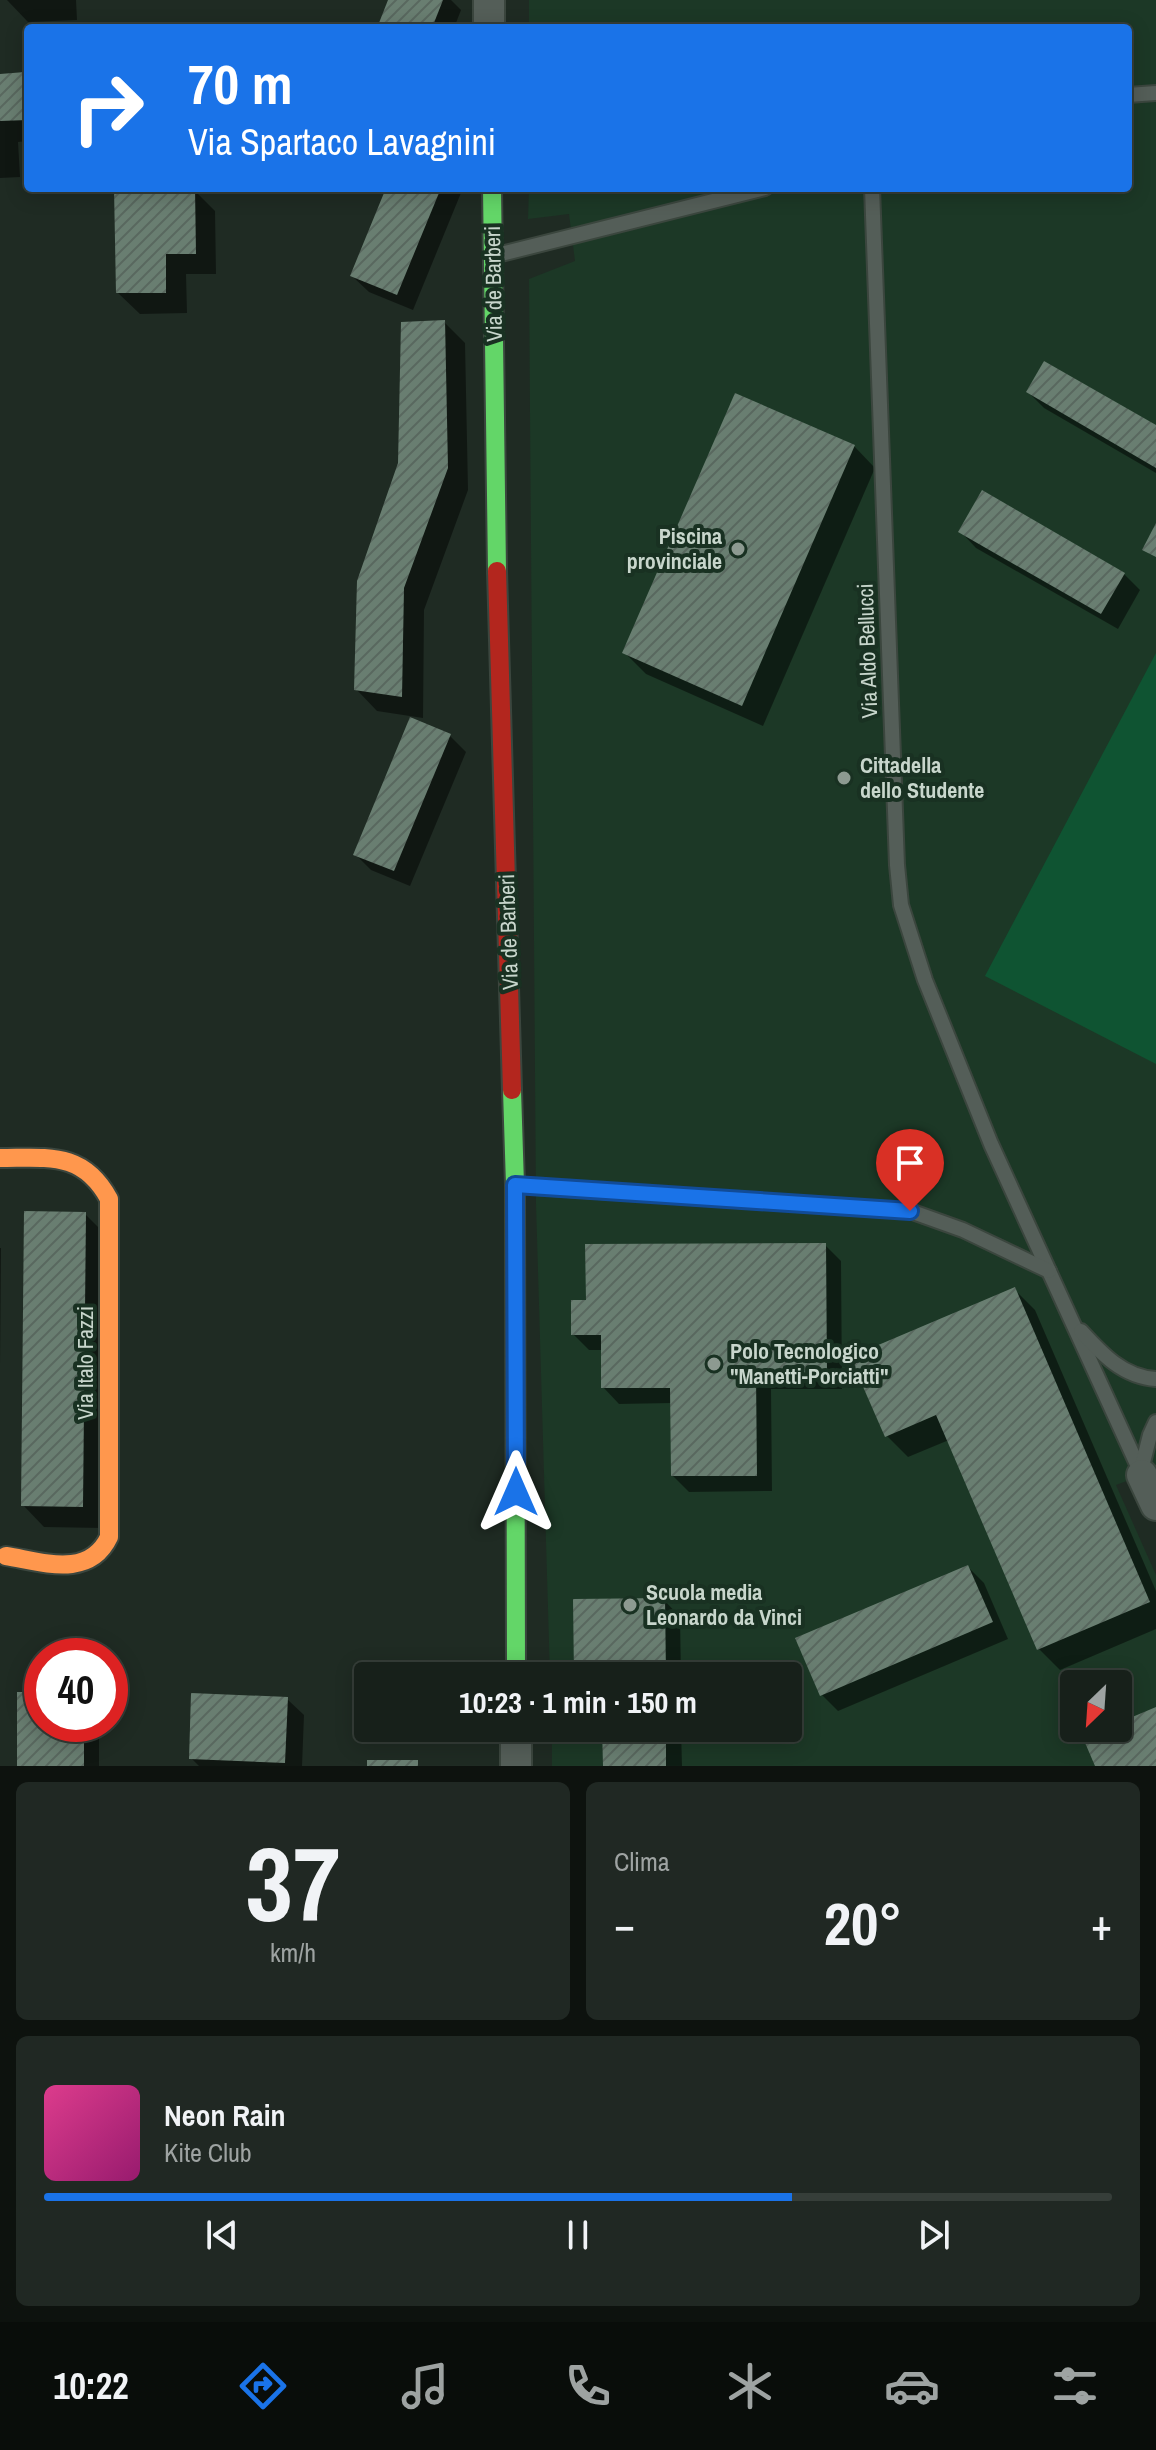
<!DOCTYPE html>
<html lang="it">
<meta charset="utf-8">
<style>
:root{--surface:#17201a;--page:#202823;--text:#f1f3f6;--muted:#9ea3a2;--line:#363e39;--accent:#1a73e8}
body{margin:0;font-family:"Archivo Narrow",sans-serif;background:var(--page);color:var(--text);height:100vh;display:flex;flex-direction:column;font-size:30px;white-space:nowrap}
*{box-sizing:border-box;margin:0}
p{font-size:26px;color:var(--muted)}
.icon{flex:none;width:44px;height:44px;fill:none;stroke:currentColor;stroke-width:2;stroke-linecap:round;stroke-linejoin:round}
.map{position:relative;height:1766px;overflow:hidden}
.sheet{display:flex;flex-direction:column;gap:16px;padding:16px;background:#0d120e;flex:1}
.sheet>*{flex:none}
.guide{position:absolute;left:24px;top:24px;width:1108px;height:168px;border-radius:8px;box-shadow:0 4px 20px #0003,0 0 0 2px var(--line);background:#1a73e8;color:#fff;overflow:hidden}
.needle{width:52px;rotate:205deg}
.buttons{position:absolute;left:1060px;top:1670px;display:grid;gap:16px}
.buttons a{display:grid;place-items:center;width:72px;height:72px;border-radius:8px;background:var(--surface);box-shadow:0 4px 20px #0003,0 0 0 2px var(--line);font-size:40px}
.speed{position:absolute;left:24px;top:1638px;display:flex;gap:16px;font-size:40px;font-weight:700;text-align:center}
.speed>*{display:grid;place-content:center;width:104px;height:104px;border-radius:50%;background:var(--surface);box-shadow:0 4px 20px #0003,0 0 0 2px var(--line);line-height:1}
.speed .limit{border:12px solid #d22;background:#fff;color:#111}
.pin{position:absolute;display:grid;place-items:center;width:68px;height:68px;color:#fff;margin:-82px -34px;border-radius:50% 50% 50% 0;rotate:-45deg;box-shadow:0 0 8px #0007}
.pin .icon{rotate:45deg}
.me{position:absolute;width:88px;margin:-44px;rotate:0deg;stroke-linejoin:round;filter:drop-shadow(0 0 6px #0008)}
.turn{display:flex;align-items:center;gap:28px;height:168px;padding:0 32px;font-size:36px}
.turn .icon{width:104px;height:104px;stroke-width:2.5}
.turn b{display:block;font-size:56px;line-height:68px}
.big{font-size:60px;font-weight:800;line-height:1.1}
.sheet .widget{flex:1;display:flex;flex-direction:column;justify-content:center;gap:12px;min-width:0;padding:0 28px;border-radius:12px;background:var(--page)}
.sheet .dial{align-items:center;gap:0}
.dial b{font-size:104px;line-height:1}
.song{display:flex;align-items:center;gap:24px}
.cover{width:96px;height:96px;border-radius:12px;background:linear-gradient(135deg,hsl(330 70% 55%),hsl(320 70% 35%))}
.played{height:8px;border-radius:4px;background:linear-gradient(90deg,var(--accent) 70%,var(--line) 70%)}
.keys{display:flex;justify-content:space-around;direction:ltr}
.heat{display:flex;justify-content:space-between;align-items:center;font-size:44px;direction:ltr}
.sheet .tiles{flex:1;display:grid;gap:16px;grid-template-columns:1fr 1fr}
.widget:last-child{grid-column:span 2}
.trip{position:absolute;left:354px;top:1662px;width:448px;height:80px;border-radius:8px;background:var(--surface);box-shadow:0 4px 20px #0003,0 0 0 2px var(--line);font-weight:800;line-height:80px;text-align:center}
.tab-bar{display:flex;height:128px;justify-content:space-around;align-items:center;background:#090d0a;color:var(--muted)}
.tab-bar .icon{width:56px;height:56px}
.tab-bar .on{color:var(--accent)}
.tab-bar b{font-size:36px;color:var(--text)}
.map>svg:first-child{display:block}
.built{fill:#1c3826;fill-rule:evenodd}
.green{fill:#0f5432}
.shadow{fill:#0007}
.building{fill:url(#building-hatch)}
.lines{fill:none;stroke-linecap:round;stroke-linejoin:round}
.lane-casing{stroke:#3b463e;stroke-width:18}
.street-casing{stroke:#3b463e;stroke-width:34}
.fast-casing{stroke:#3b463e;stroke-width:22}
.slow-casing{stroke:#3b463e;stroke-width:22}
.jam-casing{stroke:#3b463e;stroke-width:22}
.lane{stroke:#545e58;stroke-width:14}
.street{stroke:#545e58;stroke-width:30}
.fast{stroke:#63d668;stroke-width:18}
.slow{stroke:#ff974d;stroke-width:18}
.jam{stroke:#b3261e;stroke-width:18}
.route-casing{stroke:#114b97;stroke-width:20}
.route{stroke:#1a73e8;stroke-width:14}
.poi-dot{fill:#8d9a91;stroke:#193122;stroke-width:3}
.labels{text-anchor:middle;stroke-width:8;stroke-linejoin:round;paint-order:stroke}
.street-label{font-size:22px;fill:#c8d6cc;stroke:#193122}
.poi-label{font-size:22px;font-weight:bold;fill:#c8d6cc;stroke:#193122;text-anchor:start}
</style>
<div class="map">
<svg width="1156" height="1766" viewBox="0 0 1156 1766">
<defs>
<pattern id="building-hatch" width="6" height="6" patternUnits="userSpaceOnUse" patternTransform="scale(2)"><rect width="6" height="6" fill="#697e71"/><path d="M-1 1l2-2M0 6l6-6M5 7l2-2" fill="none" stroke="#59685f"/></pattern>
</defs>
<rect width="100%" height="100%" fill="#1f2b23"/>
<path class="built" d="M529 0H1156V1470L1116 1485 1156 1575V1766H552V1728H788V1676H550L536 1204 529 279 575 261 569 214 528 219 529 188H1128V28H529ZM1074 1684H1118V1728H1074Z"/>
<polygon class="green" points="1156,653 1156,1064 985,976"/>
<g class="shadow">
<polygon points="7,0 76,0 77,20 28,22"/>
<polygon points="390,0 451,0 461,10 454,28 379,28"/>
<polygon points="25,74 28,78 28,141 18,142 20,177 0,178 0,76"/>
<polygon points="116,188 194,190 215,211 216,274 186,274 187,313 140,314 118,293"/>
<polygon points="388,188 463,188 413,310 369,292 352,276"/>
<polygon points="444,322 465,343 468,490 424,610 423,718 377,711 356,689"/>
<polygon points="1028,392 1156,427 1156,473 1044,408"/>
<polygon points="854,446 875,468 763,726 646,674 625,653"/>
<polygon points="960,531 1124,574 1140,590 1118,629 976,548"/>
<polygon points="450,736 466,752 410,886 371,870 355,854"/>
<polygon points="85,1214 106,1235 103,1528 44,1527 23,1505"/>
<polygon points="825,1245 841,1261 842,1389 771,1389 772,1491 689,1492 673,1476 672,1403 619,1404 603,1387 603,1350 589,1350 573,1334"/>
<polygon points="0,1248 1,1248 0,1366"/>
<polygon points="1014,1289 1035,1310 1156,1591 1156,1629 1060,1670 1039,1649 949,1440 908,1457 887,1436"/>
<polygon points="968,1567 984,1583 1008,1639 838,1711 822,1695"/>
<polygon points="664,1600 680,1617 681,1676 576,1676"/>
<polygon points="42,1694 42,1724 99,1724 99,1766 19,1766"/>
<polygon points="287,1699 304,1715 302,1766 199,1766 191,1758"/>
<polygon points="604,1728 681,1728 682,1766 605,1766"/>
</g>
<g class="building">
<polygon points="388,0 443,0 432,28 377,28"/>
<polygon points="157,24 157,28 111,28 111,25"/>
<polygon points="25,72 28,120 0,121 0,74"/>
<polygon points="114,188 195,188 196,254 166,254 166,293 116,293"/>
<polygon points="386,188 441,188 397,295 350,276"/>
<polygon points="445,320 448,468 404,588 402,697 354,690 357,581 398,463 401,322"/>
<polygon points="1044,361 1156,425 1156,468 1026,392"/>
<polygon points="735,393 855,445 742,706 622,653"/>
<polygon points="982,490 1125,573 1101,614 958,532"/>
<polygon points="1156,523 1156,557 1142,550"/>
<polygon points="410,717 451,734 394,871 353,855"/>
<polygon points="24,1211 86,1212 83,1507 21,1506"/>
<polygon points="826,1243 827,1374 756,1374 757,1476 671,1476 670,1388 601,1388 601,1335 571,1335 571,1300 586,1300 585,1244"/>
<polygon points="1015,1287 1150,1602 1037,1650 936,1415 885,1437 850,1357"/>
<polygon points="968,1565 993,1622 820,1696 795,1638"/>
<polygon points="665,1598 666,1676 574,1676 573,1599"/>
<polygon points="17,1692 42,1692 42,1724 84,1724 84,1766 17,1766"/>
<polygon points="191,1693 288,1697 285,1763 189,1759"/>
<polygon points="1156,1707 1156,1766 1095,1766 1083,1738 1106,1728 1118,1728 1118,1723"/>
<polygon points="602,1728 666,1728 666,1766 603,1766"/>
<rect x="367" y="1760" width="51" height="6"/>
</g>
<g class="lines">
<defs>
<g id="lane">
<polyline points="1128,95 1156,93"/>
<polyline points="872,188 897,865 901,905 925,980 991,1144 1142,1475"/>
<polyline points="497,255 765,188"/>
<polyline points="536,1187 910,1211 963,1230 1049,1271"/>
<path d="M1081 1331C1102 1354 1123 1377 1156 1379"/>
<polyline points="1141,1470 1150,1435 1156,1422"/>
</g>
<g id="street">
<polyline points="489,0 489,28"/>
<polyline points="1142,1475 1156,1505"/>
<polyline points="516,1766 516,1728"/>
</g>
<g id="fast">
<polyline points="492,188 497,571"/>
<polyline points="512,1090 515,1185 516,1676"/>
</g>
<path id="slow" d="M0 1158C48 1158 83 1151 109 1199V1537C89 1579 43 1562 6 1556"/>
<polyline id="jam" points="497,571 512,1090"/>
</defs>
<use href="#lane" class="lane-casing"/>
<use href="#street" class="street-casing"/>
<use href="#fast" class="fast-casing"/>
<use href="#slow" class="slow-casing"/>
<use href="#jam" class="jam-casing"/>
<use href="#lane" class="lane"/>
<use href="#street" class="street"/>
<use href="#fast" class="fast"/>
<use href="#slow" class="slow"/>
<use href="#jam" class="jam"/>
</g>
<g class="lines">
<defs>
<polyline id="route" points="516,1492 515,1185 910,1211"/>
</defs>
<use href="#route" class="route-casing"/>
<use href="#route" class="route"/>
</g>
<g class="poi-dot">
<circle cx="738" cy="549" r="8"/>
<circle cx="844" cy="778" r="8"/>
<circle cx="714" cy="1364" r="8"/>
<circle cx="630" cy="1605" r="8"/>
</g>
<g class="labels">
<g class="street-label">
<text transform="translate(493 284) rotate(-91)" y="8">Via de Barberi</text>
<text transform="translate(867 651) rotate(-92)" y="8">Via Aldo Bellucci</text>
<text transform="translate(508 932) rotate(-92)" y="8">Via de Barberi</text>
<text transform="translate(85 1363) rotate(-90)" y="8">Via Italo Fazzi</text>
</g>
<g class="poi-label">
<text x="722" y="544" text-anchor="end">Piscina<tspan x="722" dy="25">provinciale</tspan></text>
<text x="860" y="773">Cittadella<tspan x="860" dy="25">dello Studente</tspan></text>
<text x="730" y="1359">Polo Tecnologico<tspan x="730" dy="25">"Manetti-Porciatti"</tspan></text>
<text x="646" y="1600">Scuola media<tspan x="646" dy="25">Leonardo da Vinci</tspan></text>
</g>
</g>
</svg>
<div class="buttons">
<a><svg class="needle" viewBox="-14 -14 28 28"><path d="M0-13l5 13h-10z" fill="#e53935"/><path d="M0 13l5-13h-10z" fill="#9ea3a2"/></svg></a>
</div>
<div class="speed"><div class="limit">40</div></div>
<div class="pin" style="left:910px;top:1211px;background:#d93025"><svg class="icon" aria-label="arrive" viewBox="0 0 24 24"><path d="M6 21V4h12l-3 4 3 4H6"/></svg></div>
<svg class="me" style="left:516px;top:1492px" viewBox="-20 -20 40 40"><path d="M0-17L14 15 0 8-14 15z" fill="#1a73e8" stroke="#fff" stroke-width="4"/></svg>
<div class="trip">10:23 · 1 min · 150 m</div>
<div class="guide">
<div class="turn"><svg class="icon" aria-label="right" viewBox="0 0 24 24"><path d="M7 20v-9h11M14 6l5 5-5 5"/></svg><div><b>70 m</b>Via Spartaco Lavagnini</div></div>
</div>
</div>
<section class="sheet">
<div class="tiles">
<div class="widget dial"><b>37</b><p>km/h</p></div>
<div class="widget"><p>Clima</p>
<div class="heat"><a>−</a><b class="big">20°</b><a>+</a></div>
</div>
<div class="widget">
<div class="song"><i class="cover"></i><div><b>Neon Rain</b><p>Kite Club</p></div></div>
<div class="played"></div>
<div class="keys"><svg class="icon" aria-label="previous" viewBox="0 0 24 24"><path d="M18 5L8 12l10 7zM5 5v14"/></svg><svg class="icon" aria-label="pause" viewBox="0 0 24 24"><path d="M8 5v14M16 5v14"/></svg><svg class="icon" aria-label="next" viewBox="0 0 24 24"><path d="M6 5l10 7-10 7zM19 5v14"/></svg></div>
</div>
</div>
</section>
<nav class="tab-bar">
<b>10:22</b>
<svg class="icon on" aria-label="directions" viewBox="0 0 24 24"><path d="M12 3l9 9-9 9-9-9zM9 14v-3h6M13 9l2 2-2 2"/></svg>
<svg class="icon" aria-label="music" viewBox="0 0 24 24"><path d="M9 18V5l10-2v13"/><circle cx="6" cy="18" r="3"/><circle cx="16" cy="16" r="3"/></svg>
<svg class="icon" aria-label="phone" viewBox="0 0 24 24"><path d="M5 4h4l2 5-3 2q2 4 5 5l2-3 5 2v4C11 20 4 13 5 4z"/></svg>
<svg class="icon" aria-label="climate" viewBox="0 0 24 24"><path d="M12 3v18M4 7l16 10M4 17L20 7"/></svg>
<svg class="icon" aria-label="car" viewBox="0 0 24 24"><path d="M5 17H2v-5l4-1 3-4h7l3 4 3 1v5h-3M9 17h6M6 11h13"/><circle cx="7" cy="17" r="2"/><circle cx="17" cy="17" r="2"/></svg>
<svg class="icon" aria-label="filters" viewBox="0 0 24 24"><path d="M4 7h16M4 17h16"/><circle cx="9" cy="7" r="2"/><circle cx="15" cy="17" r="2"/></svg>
</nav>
